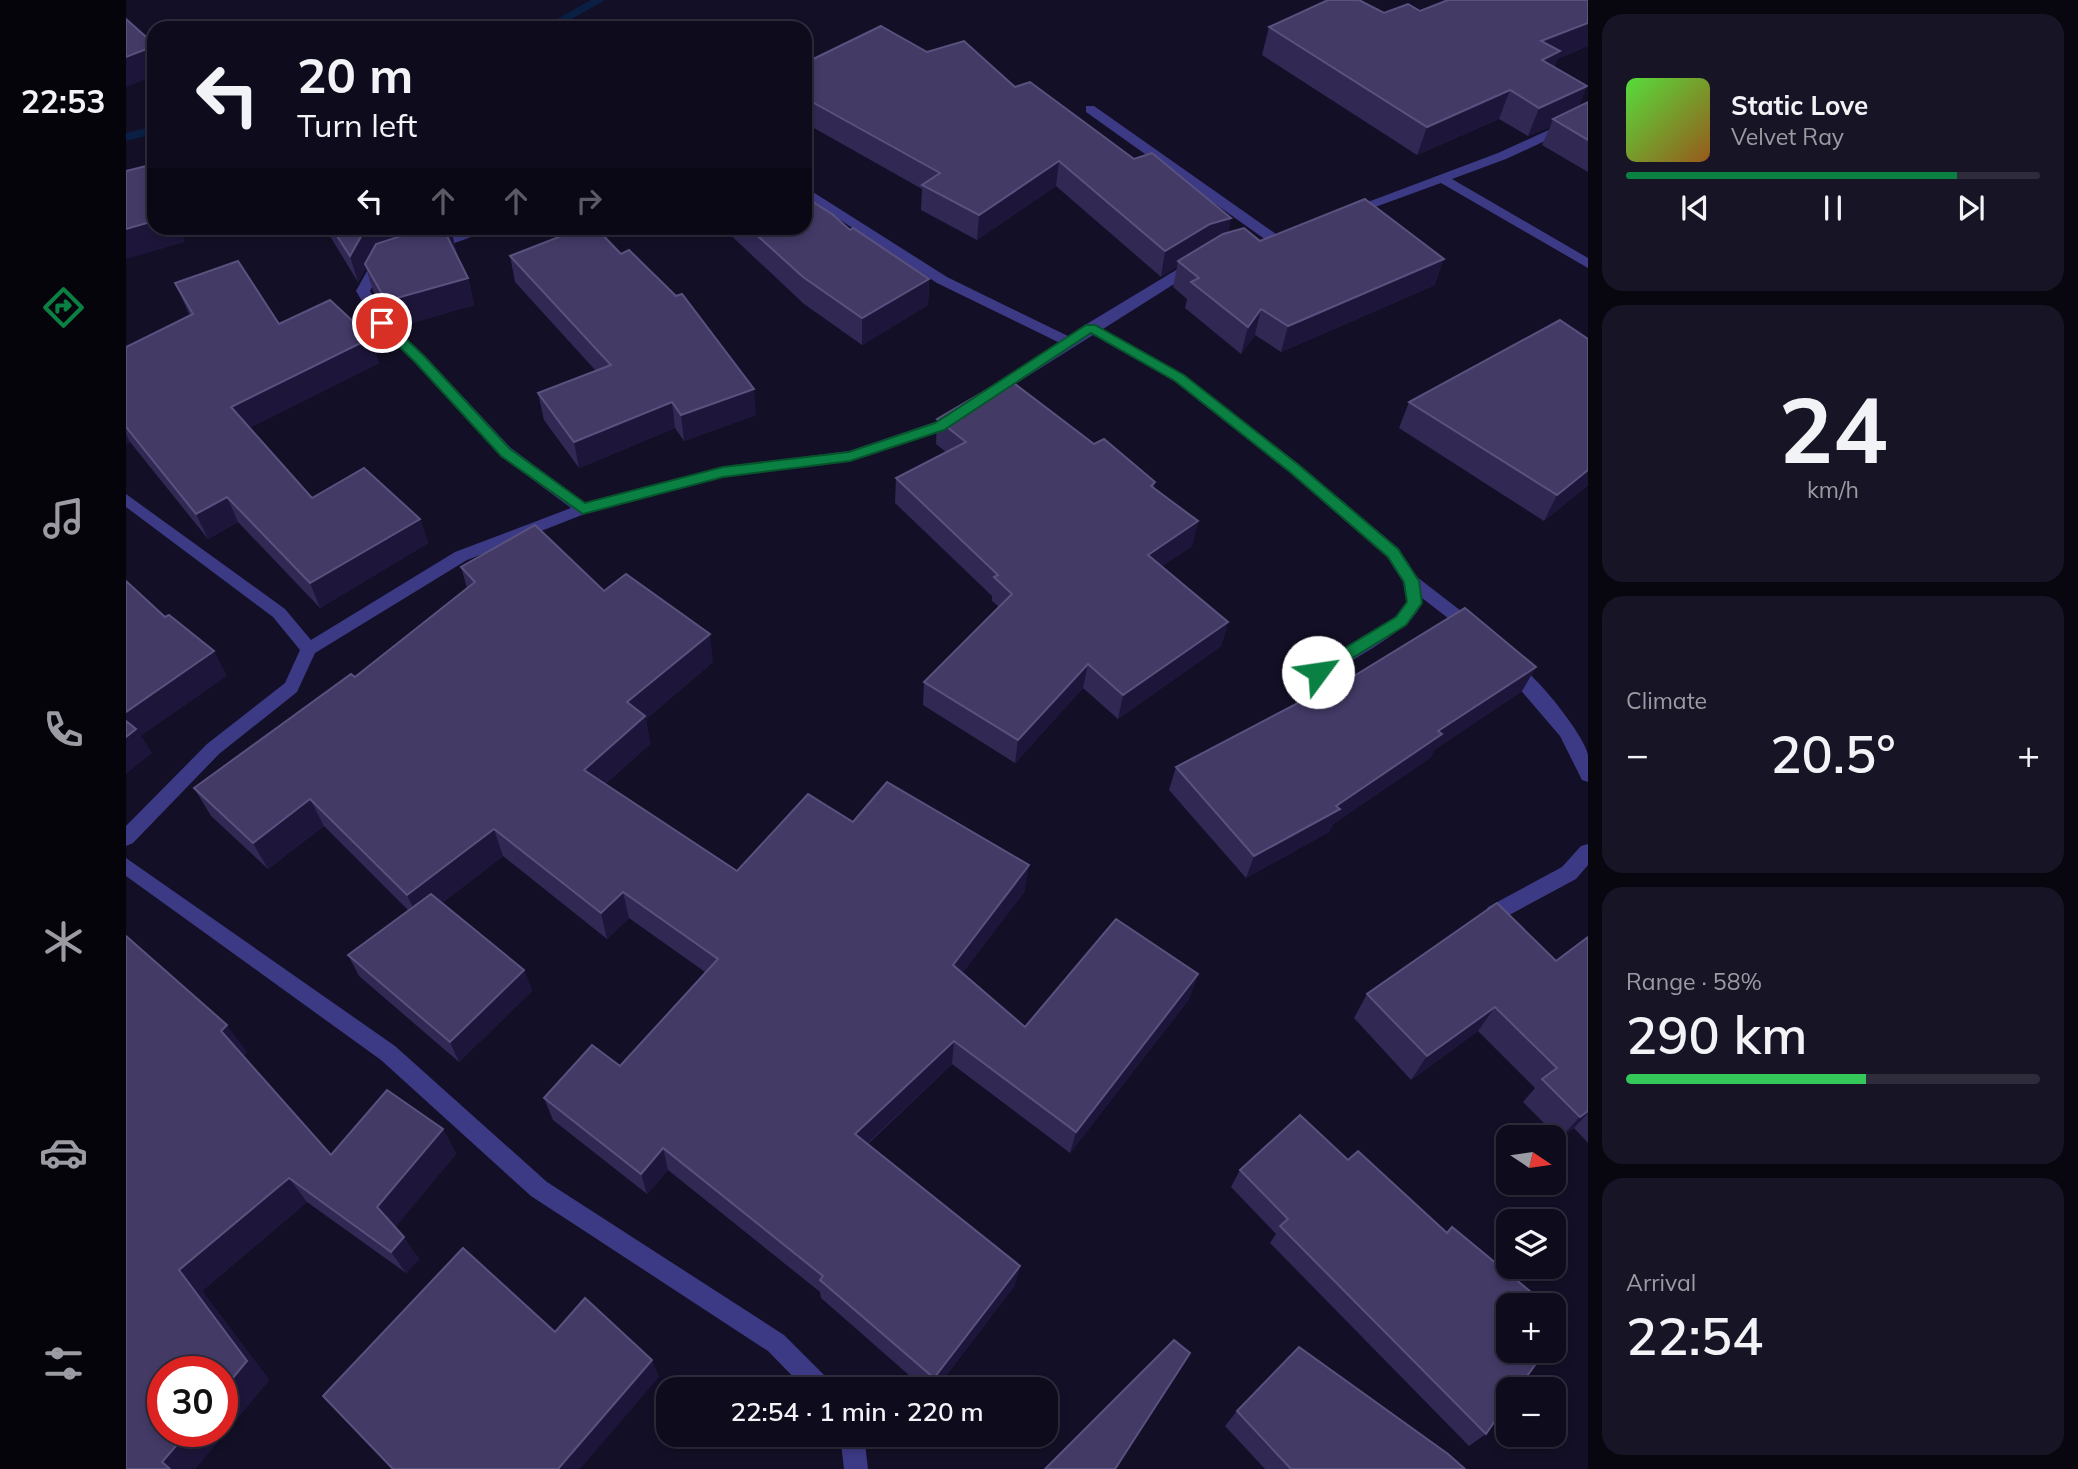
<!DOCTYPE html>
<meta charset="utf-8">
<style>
:root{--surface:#0e0b1c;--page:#171425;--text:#f1f3f6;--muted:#9b9ba3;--line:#2e2b3b;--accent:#0b8043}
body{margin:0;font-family:Mulish,sans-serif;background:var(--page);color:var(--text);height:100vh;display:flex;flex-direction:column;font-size:26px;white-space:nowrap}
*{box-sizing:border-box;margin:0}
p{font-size:23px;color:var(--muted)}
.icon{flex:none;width:38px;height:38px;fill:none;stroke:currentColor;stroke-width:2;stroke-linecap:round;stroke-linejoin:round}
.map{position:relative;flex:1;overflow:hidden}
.side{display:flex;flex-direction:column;gap:14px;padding:14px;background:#08060f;width:490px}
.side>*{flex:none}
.hud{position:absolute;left:21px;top:21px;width:665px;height:214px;border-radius:21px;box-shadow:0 4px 10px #0003,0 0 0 2px var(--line);background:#0e0b1c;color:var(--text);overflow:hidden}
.needle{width:46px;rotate:103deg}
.tools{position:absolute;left:1370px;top:1125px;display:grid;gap:14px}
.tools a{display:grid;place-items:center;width:70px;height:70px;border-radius:14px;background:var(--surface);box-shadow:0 4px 10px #0003,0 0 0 2px var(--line);font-size:35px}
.speed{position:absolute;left:21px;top:1356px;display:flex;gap:14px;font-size:35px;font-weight:700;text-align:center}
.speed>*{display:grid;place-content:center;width:91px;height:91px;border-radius:50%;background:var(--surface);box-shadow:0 4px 10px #0003,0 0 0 2px var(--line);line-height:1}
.speed .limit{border:10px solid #d22;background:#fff;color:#111}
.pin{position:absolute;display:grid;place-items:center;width:60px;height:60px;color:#fff;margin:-30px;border:4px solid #fff;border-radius:50%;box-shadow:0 2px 7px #0007}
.me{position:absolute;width:77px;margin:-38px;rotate:59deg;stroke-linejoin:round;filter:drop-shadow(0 0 5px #0008)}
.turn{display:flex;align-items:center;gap:24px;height:147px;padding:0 35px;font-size:32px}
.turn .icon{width:91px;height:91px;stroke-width:2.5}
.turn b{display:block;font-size:49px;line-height:60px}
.lanes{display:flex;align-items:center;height:66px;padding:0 35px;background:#0003;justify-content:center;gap:35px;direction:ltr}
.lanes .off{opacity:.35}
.big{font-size:52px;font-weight:600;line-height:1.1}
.side .tile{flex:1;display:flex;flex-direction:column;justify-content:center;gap:10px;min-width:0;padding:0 24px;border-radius:21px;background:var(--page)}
.side .dial{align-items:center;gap:0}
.dial b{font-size:91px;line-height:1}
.song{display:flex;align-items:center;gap:21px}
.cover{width:84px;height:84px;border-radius:10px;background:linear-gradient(135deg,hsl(110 70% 55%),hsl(30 70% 35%))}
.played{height:7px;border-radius:4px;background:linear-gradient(90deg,var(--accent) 80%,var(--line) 80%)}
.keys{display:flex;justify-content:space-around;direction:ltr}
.heat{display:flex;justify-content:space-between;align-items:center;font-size:38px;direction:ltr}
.charge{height:10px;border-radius:5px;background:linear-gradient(90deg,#34c759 58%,var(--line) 0)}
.trip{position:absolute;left:530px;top:1377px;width:402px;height:70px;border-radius:21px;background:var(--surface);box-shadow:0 4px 10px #0003,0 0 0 2px var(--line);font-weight:600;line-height:70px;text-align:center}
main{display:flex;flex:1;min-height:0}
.dock{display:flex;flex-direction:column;width:126px;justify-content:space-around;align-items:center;background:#06040b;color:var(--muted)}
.dock .icon{width:49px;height:49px}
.dock .on{color:var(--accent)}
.dock b{font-size:32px;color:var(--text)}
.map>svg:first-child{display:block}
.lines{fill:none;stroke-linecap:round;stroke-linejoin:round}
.stream{fill:#0a1f44;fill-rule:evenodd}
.street{fill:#3d3a85;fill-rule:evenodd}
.wall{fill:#312854}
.shaded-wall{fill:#1d163a}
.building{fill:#433a66;stroke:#5a527e;stroke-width:2}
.route{fill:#0b8043;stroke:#07532c;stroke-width:2}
</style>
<main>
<nav class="dock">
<b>22:53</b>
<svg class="icon on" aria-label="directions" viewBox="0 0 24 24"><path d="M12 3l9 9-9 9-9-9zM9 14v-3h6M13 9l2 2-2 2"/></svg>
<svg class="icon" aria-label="music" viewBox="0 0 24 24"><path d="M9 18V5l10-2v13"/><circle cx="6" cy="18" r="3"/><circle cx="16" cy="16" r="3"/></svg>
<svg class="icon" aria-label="phone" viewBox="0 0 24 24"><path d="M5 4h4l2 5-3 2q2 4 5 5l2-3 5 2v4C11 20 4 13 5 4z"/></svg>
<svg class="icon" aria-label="climate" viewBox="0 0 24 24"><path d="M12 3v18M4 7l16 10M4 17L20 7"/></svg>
<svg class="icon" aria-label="car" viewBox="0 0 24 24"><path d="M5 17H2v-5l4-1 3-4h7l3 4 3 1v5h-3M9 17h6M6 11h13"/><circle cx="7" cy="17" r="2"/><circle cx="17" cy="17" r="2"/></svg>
<svg class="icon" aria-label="filters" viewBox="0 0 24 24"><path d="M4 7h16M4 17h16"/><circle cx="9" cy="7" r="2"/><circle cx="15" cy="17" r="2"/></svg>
</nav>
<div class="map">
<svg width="1462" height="1469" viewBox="0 0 1462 1469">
<rect width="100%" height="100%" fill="#130f26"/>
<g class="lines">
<g class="stream">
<polygon points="465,0 479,0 430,28 415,28"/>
<polygon points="28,126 28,134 0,141 0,133"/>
</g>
<g class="street">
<polygon points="960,106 968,106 1150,234 1150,240 1140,240 960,112"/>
<polygon points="1462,112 1462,121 1380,159 1326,179 1462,258 1462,268 1315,183 1230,214 1220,214 1218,211 1372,153"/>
<path d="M679 187 821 277 944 337 959 325 1065 261H1075V267L977 329 1058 375 1174 465 1273 549 1291 577 1352 624 1354 628 1352 632H1340L1296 598C1298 624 1220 663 1198 677H1186L1184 672 1186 667 1269 617 1281 602 1277 582 1261 557 1164 473 1048 381 967 335 870 396H860V390L934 343 811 283 679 197Z"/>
<polygon points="351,228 370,228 312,249 302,249 300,246"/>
<polygon points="257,259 264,263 256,268 244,291 261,320 299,356 385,448 459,503 597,467 723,451 809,422 830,411 837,416 819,430 729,460 597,477 461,513 341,560 189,653 171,692 93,754 7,843 0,846 0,826 81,744 159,683 174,650 147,617 0,507 0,494 159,609 185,640 329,552 445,508 375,456 289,362 251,326 230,291 246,262"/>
<path d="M1386 661C1405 668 1458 734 1462 755 1462 763 1462 774 1462 782L1456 780 1434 736 1380 673 1378 668 1380 663Z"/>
<polygon points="1462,844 1462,865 1450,879 1376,919 1369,921 1362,919 1359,913 1362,907 1436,867 1455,846"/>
<polygon points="0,858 269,1046 421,1182 658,1335 705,1382 708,1390 680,1390 642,1351 405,1196 255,1060 0,876"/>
<polygon points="714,1435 738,1435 742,1469 718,1469"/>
</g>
</g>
<g class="wall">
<polygon points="1462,0 1462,46 1431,59 1428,67 1453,106 1462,102 1462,172 1416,145 1424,127 1402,136 1373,119 1291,155 1136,55 1143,27 1258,13"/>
<polygon points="679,63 889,87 1105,218 1102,232 1309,285 1155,352 1129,335 1115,354 1059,308 1061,299 1047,287 1051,267 1035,277 930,186 851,240 795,210 796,189 679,123"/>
<polygon points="199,228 322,228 326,233 332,259 342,278 348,305 272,327 263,318 247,291 240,268 232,282"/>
<polygon points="597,228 679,228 724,230 803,279 802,305 736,345 678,304"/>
<polygon points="384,256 630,415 558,441 549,428 453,468 418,420 412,393 470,371 389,282"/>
<polygon points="49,283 253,363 123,428 186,498 294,519 302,543 194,608 112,522 82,539 4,442 0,444 0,347 64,316"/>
<polygon points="1283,402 1462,485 1418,521 1273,428"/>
<polygon points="811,419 968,444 1029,482 1028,488 1072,521 1066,546 1036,566 1102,622 1095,646 992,719 957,688 889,763 797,705 798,682 873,607 866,601 866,596 769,503 770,478 820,452 810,444"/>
<polygon points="335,567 478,591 587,662 520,719 524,744 479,784 611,871 727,822 899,891 836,973 899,1027 1072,974 1063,999 944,1153 826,1064 742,1144 889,1285 809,1390 800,1390 695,1298 694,1292 542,1170 521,1194 427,1120 418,1098 494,1066 579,972 503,918 481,939 377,856 316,903 398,970 406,991 333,1062 233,976 222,955 283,911 198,826 142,869 85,816 68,788 229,677 341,588"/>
<polygon points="1410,667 1396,691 1308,750 1304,758 1207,824 1203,832 1120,878 1043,790 1050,767 1192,697"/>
<polygon points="0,936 121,1052 117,1056 205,1155 317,1129 330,1154 269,1227 293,1259 280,1273 181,1202 76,1291 143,1380 69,1469"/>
<polygon points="1462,937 1462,1143 1448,1128 1433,1139 1415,1120 1397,1102 1409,1088 1352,1031 1285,1080 1228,1018 1241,994 1430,961"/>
<polygon points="1174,1115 1360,1434 1343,1446 1144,1243 1150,1234 1105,1187 1114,1170"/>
<polygon points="1111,1411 1339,1469 1139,1469 1099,1426"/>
</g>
<g class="shaded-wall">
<polygon points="1462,23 1462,46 1431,59 1423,79 1406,89 1415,41"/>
<polygon points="28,46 28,76 0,87 0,57"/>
<polygon points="1461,86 1450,115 1427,119 1424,127 1402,136 1413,108"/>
<polygon points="1384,90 1373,119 1291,155 1301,127"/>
<polygon points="933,161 930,186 851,240 853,215"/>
<polygon points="1105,218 1100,244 1052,261 1051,267 1035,277 1039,251 1084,224"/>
<polygon points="28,221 28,228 54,228 59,242 0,259 0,229"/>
<polygon points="255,228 315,228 239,264 240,268 232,282 224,256 237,233"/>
<polygon points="326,233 332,260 321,236"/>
<polygon points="1318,259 1309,285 1155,352 1162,326"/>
<polygon points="342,278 348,305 272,327 264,300"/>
<polygon points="803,279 802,305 736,345 736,318"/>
<polygon points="1135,309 1129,335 1115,354 1122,327"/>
<polygon points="245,338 253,363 115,432 105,407"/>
<polygon points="628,389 630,415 558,441 555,415"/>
<polygon points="546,402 549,428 453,468 448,442"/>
<polygon points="0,434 4,442 0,444"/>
<polygon points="1462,470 1462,485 1418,521 1431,495"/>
<polygon points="101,497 112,522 82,539 70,514"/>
<polygon points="294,519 302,543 194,608 184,583"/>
<polygon points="1072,521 1066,546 1017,579 1022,555"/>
<polygon points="1102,622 1095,646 992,719 997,695"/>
<polygon points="584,634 587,662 520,719 524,744 464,797 458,770 501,702"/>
<polygon points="88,651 101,676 15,736 26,753 0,774 0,712"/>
<polygon points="962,664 957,688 889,763 892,740"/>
<polygon points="1410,667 1396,691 1308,750 1304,758 1207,824 1203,832 1120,878 1128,856 1210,806 1312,731"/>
<polygon points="184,799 198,826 142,869 127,843"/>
<polygon points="368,829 377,856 293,921 281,895"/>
<polygon points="903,865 899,891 824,990 827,965"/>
<polygon points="497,892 503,918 481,939 475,913"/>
<polygon points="398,970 406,991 333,1062 324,1042"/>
<polygon points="1072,974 1063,999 944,1153 950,1132"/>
<polygon points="1369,1007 1352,1031 1285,1080 1301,1056"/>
<polygon points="101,1025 121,1052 115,1058 95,1031"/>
<polygon points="828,1041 826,1064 729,1155 729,1134"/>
<polygon points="1462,1111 1462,1113 1448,1128 1433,1139 1454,1117"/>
<polygon points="317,1129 330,1154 267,1230 251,1207"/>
<polygon points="537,1148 542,1170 521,1194 515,1174"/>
<polygon points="163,1178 181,1202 76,1291 143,1380 69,1469 44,1469 36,1462 62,1432 96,1432 96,1391 53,1270"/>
<polygon points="278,1237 293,1259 280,1273 265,1252"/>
<polygon points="894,1266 889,1285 809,1390 806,1390 808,1378"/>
<polygon points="526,1360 533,1377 454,1469 432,1469"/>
</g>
<g class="building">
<polygon points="1202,0 1233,0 1258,13 1282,4 1294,11 1322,0 1462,0 1462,23 1415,41 1434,51 1416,60 1461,86 1413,108 1384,90 1301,127 1143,27"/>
<polygon points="0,19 28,44 28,46 0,57"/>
<polygon points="755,26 801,52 838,41 889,87 904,82 1008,159 1026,153 1105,218 1084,224 1039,251 933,161 853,215 796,185 814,173 679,98 679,63"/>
<polygon points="1462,102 1462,140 1427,119"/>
<polygon points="28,164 28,221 0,229 0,171"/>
<polygon points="679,197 706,214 724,230 727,228 803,279 736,318 677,277 623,228 679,228"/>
<polygon points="1239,199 1318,259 1162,326 1135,309 1122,327 1065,282 1073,278 1052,261 1097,234 1118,228 1134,241"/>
<polygon points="206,228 255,228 237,233 224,256"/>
<polygon points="300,228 322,228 326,233 321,236 342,278 264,300 255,292 239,264 250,244"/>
<polygon points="456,228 470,228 495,254 503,250 550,296 556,294 628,389 555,415 546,402 448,442 412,393 485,365 384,256"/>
<polygon points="112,261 153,324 204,300 245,338 105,407 186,498 238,468 294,519 184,583 101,497 70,514 0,427 0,347 67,314 49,283"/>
<polygon points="1434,320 1462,339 1462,470 1431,495 1283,402"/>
<polygon points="881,378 968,444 978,439 1029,482 1025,486 1072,521 1022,555 1102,622 997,695 962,664 892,740 798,682 886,594 868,577 872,575 770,478 840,442 811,419"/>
<polygon points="409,525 478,591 500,574 584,634 501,702 519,716 458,770 611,871 682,794 727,822 761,782 903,865 827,965 899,1027 990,919 1072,974 950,1132 828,1041 729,1134 894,1266 808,1378 694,1280 697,1276 537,1148 515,1174 418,1098 466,1045 494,1066 592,959 497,892 475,913 368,829 281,895 184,799 127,843 68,788 225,674 229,677 349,582 335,567"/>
<polygon points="0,581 39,617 43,615 88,651 0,712"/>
<polygon points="1339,608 1410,667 1312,731 1316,734 1210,806 1214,809 1128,856 1050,767 1189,694 1192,697 1197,695"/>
<polygon points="0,721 10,729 0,737"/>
<polygon points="305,894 398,970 324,1042 222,955"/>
<polygon points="1371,903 1430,961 1462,937 1462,1111 1454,1117 1416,1079 1431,1068 1369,1007 1301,1056 1241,994"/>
<polygon points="0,936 101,1025 95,1031 205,1155 261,1090 317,1129 251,1207 278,1237 265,1252 163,1178 53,1270 121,1361 96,1391 96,1372 37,1372 37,1432 62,1432 36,1462 44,1469 0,1469"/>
<polygon points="1174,1115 1222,1160 1232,1151 1321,1233 1326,1227 1422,1306 1382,1306 1382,1351 1419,1351 1391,1390 1382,1390 1382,1402 1360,1434 1154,1226 1162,1219 1114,1170"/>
<polygon points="337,1248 429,1332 459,1298 526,1360 432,1469 267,1469 197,1396"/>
<polygon points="1428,1310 1441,1321 1428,1338"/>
<polygon points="1048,1340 1064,1353 989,1469 919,1469"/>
<polygon points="1173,1347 1322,1454 1339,1469 1165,1469 1111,1411"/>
</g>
<polygon class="route" points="251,320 260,320 298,356 384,449 459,503 597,467 723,452 809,423 960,325 969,325 1058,375 1174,466 1272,549 1293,581 1296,603 1280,625 1197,676 1186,676 1186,668 1270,617 1281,602 1278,582 1262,557 1164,472 1049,381 965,333 818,430 724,461 597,477 457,514 375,456 289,362 251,325"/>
</svg>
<div class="tools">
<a><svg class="needle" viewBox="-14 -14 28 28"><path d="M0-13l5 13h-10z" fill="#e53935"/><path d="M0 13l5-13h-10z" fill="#9b9ba3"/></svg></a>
<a><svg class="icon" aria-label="layers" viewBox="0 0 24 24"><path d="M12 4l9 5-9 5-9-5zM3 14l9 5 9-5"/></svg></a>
<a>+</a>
<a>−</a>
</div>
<div class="speed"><div class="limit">30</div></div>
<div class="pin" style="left:256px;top:323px;background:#d93025"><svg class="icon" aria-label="arrive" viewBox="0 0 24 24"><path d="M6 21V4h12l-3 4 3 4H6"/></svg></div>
<svg class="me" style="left:1192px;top:672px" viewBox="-20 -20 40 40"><circle r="19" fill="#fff"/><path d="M0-13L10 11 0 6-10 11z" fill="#0b8043"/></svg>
<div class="trip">22:54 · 1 min · 220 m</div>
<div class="hud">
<div class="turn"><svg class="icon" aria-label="left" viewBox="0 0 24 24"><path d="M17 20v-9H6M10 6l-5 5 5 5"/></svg><div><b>20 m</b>Turn left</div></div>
<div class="lanes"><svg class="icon" aria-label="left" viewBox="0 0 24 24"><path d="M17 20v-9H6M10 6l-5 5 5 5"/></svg><svg class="icon off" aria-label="ahead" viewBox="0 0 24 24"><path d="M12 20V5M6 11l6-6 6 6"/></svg><svg class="icon off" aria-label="ahead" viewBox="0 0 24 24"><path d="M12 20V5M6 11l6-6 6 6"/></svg><svg class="icon off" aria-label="right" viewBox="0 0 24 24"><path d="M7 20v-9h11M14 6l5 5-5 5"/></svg></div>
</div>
</div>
<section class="side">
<div class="tile">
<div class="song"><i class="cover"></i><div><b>Static Love</b><p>Velvet Ray</p></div></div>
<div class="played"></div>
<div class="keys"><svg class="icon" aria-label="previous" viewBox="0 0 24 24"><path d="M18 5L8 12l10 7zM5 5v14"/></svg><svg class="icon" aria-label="pause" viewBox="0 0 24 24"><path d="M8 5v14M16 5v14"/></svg><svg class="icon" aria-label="next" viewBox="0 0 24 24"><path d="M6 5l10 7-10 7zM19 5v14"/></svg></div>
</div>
<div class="tile dial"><b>24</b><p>km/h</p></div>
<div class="tile"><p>Climate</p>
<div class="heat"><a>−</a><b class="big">20.5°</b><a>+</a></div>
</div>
<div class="tile"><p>Range · 58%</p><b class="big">290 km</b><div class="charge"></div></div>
<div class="tile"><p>Arrival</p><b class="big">22:54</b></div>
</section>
</main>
